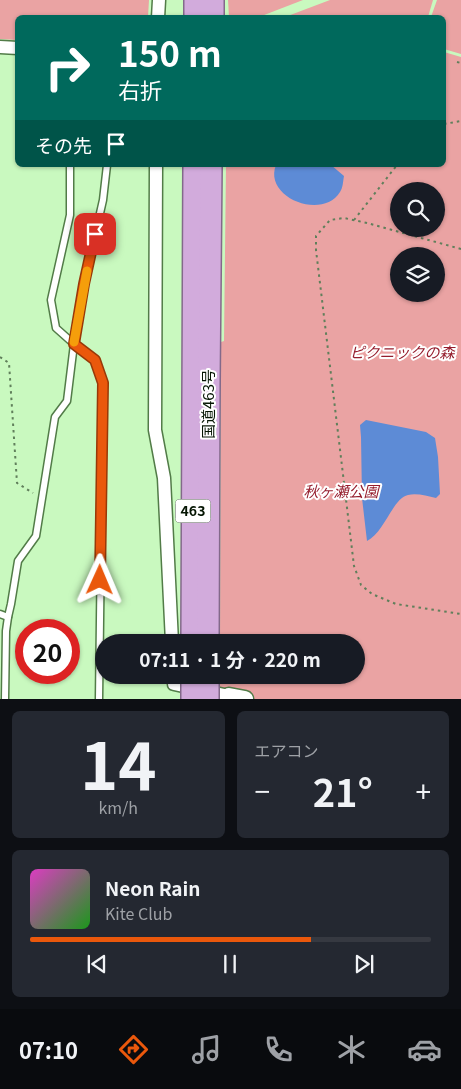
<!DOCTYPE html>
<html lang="ja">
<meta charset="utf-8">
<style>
:root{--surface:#171b24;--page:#242831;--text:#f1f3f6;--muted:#9ea1a6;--line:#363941;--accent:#ea580c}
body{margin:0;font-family:Georgia,"Noto Sans JP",serif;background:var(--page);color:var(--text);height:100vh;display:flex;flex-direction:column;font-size:19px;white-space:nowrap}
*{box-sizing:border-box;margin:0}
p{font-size:16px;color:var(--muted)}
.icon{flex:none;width:28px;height:28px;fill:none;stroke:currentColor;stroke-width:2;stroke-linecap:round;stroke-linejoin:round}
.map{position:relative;height:699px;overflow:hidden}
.details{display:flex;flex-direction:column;gap:12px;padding:12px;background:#0d0f14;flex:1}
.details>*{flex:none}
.banner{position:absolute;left:15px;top:15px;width:431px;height:152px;border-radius:8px;box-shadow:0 1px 4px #0004;background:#00695c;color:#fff;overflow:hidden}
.tools{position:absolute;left:390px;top:182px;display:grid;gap:10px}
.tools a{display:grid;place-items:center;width:55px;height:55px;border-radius:50%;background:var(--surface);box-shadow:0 1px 4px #0004;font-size:25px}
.speed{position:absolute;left:15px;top:619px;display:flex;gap:10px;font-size:25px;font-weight:700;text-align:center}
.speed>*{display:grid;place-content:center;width:65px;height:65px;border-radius:50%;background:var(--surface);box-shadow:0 1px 4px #0004;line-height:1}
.speed .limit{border:8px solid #d22;background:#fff;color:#111}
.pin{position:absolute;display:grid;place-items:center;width:42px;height:42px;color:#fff;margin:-21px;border-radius:10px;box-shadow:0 2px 8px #0006}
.me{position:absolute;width:55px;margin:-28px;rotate:1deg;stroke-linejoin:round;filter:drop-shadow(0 0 4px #0008)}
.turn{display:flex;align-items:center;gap:18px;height:105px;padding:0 20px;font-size:22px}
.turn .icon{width:65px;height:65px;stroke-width:2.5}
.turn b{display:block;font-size:35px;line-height:42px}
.then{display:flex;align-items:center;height:48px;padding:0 20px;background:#0003;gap:10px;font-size:19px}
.big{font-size:38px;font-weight:700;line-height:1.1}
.details .card{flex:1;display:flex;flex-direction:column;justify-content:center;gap:8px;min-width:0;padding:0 18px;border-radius:8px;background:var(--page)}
.details .dial{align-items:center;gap:0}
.dial b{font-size:65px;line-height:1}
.song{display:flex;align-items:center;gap:15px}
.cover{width:60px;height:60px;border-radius:8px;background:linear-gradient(135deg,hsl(310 70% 55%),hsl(120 70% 35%))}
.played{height:5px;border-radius:2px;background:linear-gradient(90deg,var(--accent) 70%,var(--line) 70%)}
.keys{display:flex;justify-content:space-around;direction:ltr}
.heat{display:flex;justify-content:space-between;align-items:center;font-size:28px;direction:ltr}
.details .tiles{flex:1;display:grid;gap:12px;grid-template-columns:1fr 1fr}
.card:last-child{grid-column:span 2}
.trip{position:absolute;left:95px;top:634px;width:270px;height:50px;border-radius:25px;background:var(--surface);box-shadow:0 1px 4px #0004;font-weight:700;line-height:50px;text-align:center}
.dock{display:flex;height:80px;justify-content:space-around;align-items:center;background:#090b0e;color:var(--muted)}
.dock .icon{width:35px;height:35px}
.dock .current{color:var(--accent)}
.dock b{font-size:22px;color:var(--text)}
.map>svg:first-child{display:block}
.green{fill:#eaa3a3;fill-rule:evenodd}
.water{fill:#5d8bd6}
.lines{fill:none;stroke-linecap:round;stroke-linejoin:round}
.service-casing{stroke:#527c48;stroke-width:9}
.minor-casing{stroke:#527c48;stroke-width:15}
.tertiary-casing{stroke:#527c48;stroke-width:19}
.trunk-casing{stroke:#83698a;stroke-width:24}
.path{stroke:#607f5b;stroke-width:2;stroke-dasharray:2.5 4;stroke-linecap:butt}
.service{stroke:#fff;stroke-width:6}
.minor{stroke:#fff;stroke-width:12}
.tertiary{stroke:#fff;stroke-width:16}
.trunk{stroke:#d2abdc;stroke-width:21}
.trunk-bridge-casing{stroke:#83698a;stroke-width:24;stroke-linecap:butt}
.trunk-bridge{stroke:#d2abdc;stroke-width:21}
.route-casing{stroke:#983908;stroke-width:12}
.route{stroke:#ea580c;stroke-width:9}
.slow{stroke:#f59e0b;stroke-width:9}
.labels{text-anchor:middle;stroke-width:4;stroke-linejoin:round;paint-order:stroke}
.shield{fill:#fff;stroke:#505b4f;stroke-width:1}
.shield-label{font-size:14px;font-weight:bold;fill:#051503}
.park-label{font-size:15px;font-style:italic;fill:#951d2d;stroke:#fff}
.street-label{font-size:15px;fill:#051503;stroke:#fff}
</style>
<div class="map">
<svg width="461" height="699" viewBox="0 0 461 699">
<rect width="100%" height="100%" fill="#c9f9bf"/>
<g class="green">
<polygon points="0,0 149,0 148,17 18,18 17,40 0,39"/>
<polygon points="228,0 303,0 259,17 229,17"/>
<polygon points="330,0 433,0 428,17 285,17"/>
<polygon points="437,0 461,0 461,54 444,49 444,18 431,17"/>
<path d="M444 52 461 57V699H220V675H356V642H220L221 342 224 341 226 165H444ZM399 191H436V229H399ZM399 256H436V294H399Z"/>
</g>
<g class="water">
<path d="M276 165H331L344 176C343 181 343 188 340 192 322 221 263 197 276 165Z"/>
<path d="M366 420 426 432 435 438 438 457 440 494 436 498C427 496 417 493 408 495 393 498 384 533 367 541L362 498 361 437 360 425Z"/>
</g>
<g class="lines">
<defs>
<g id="service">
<polyline points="70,165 70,215 51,300 56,328 74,344 95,360 103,383 99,699"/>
<polyline points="0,614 8,617"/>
<polyline points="5,699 6,631 8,617 11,604 18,561 36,536 55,417 67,401 74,344 84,284 103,200 107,165"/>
</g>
<g id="minor">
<polyline points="158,18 159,0"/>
<polyline points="0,47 18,48"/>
<polyline points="156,165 155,430 164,478 172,642"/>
<polyline points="174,675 174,684 229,696"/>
</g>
<polyline id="tertiary" points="229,696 245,699"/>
<g id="trunk">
<polyline points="195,18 195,0"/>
<polyline points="213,18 213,0"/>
<polyline points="192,642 194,165"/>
<polyline points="208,642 209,381 211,165"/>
</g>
</defs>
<use href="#service" class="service-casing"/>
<use href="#minor" class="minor-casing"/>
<use href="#tertiary" class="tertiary-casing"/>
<use href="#trunk" class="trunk-casing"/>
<g class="path">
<polyline points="457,62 461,63"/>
<polyline points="444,124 461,121"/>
<polyline points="354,220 397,165"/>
<polyline points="461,249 367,223 344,218 330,220 316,236 316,250 354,566 361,585 372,594 396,604 461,614"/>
<polyline points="0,357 9,363 17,483 33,493"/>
</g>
<use href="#service" class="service"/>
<use href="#minor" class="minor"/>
<use href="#tertiary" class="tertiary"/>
<use href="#trunk" class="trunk"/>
<defs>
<g id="trunk-bridge">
<polyline points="192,699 192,675"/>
<polyline points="208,699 208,675"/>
</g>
</defs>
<use href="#trunk-bridge" class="trunk-bridge-casing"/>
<use href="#trunk-bridge" class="trunk-bridge"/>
</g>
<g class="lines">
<defs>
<polyline id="route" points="95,234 84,284 74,344 95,360 103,383 100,580"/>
</defs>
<use href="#route" class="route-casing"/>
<use href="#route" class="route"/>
<polyline class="slow" points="74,342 87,271"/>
</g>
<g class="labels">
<rect class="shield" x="175.5" y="499.5" width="35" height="23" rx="4"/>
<g class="shield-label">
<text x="193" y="516">463</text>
</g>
<g class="park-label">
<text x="402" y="358">ピクニックの森</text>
<text x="341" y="497">秋ヶ瀬公園</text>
</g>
<g class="street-label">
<text transform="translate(209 404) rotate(-90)" y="5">国道463号</text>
</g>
</g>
</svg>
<div class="tools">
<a><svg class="icon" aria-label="search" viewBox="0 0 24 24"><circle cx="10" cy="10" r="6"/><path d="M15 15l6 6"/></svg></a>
<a><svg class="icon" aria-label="layers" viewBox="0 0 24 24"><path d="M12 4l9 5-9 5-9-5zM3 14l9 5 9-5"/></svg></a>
</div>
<div class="speed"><div class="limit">20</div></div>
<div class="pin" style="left:95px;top:234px;background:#d93025"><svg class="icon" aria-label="arrive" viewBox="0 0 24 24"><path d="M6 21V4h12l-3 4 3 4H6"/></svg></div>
<svg class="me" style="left:100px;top:580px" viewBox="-20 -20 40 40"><path d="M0-17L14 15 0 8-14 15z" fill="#ea580c" stroke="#fff" stroke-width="4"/></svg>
<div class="trip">07:11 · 1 分 · 220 m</div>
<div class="banner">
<div class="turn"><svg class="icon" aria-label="right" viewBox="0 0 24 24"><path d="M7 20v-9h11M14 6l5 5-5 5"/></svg><div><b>150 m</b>右折</div></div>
<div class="then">その先<svg class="icon" aria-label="arrive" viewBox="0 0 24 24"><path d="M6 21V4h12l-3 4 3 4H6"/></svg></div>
</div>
</div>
<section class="details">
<div class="tiles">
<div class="card dial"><b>14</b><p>km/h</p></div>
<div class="card"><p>エアコン</p>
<div class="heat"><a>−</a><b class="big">21°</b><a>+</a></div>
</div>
<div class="card">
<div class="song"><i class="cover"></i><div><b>Neon Rain</b><p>Kite Club</p></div></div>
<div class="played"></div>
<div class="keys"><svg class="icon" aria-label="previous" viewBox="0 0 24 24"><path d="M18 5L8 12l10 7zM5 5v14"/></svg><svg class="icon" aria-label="pause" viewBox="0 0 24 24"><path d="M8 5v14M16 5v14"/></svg><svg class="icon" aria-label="next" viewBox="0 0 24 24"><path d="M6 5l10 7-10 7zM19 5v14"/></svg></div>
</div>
</div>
</section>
<nav class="dock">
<b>07:10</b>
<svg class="icon current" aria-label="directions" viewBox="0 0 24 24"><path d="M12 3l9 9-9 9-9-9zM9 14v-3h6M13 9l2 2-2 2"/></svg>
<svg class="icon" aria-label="music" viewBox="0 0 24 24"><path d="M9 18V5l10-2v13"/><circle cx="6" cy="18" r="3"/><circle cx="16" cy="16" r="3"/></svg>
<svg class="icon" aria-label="phone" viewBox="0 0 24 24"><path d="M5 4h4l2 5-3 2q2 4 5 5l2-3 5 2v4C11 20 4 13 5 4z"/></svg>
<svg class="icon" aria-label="climate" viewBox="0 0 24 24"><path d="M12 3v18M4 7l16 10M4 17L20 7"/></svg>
<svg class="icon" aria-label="car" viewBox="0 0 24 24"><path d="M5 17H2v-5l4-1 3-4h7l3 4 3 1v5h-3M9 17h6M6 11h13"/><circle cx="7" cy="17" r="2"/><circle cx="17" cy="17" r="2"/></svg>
</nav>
